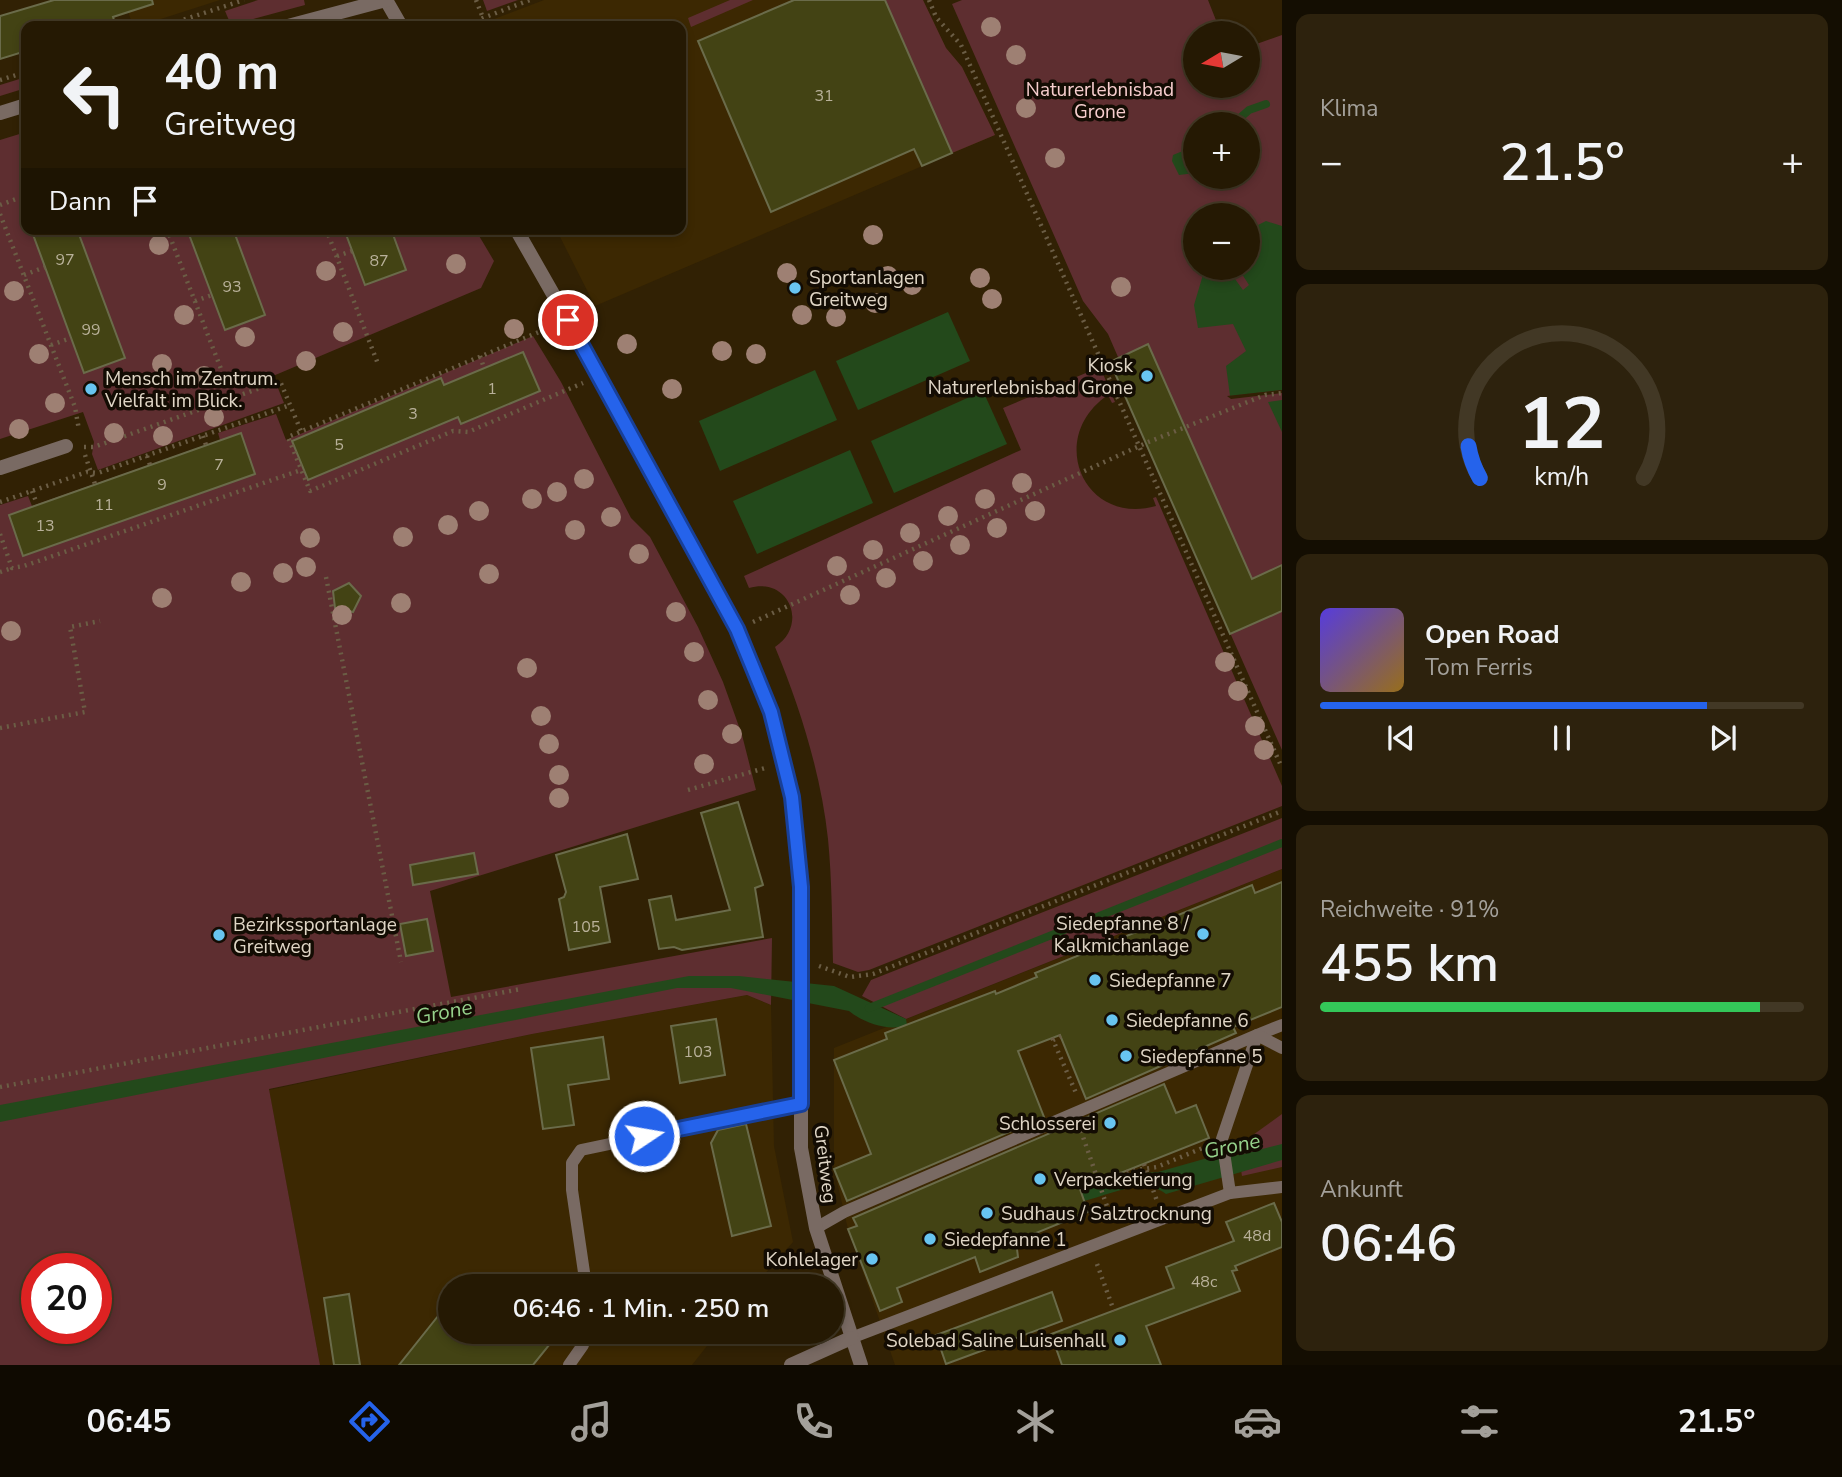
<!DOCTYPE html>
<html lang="de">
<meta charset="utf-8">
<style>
:root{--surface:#251903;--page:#2d220d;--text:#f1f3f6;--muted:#a3a09a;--line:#423825;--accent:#2563eb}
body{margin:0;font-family:"Nunito Sans",sans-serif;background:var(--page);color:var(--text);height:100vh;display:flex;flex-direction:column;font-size:26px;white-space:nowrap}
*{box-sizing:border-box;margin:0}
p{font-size:23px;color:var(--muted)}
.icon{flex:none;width:38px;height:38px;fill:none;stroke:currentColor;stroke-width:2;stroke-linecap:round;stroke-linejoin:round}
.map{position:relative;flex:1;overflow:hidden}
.drawer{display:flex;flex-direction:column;gap:14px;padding:14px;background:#140e02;width:560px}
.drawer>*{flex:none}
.hud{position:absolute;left:21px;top:21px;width:665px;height:214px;border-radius:14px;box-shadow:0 4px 10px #0003,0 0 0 2px var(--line);background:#251903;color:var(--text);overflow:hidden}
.needle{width:46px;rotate:260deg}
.fabs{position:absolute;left:1183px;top:21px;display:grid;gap:14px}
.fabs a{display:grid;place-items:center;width:77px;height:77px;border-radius:50%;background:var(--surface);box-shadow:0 4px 10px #0003,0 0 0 2px var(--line);font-size:35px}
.speed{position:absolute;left:21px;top:1253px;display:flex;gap:14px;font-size:35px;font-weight:700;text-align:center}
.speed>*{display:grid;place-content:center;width:91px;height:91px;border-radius:50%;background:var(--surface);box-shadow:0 4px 10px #0003,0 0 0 2px var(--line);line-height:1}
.speed .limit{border:10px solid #d22;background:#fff;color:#111}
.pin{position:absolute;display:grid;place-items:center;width:60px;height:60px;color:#fff;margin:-30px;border:4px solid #fff;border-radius:50%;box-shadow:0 2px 7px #0007}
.me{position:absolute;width:77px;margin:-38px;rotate:78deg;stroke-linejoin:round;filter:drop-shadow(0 0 5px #0008)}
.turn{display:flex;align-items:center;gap:24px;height:147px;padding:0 28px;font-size:32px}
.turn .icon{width:91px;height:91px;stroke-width:2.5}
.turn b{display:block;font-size:49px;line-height:60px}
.then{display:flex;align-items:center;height:66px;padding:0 28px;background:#0003;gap:14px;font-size:26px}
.big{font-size:52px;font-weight:600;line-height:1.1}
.drawer .tile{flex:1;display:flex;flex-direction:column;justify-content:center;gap:10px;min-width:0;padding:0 24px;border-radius:14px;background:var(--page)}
.drawer .dial{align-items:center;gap:0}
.dial svg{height:182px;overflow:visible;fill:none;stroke:var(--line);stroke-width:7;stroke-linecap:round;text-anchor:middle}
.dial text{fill:var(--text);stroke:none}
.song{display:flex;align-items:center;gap:21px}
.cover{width:84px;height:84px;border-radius:10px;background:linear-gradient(135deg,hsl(250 70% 55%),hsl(40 70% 35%))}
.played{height:7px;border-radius:4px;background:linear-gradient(90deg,var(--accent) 80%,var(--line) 80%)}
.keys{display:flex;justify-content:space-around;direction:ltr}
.heat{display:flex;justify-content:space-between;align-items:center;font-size:38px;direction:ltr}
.charge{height:10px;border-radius:5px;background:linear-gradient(90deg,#34c759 91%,var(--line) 0)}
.trip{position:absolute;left:438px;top:1274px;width:406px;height:70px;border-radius:35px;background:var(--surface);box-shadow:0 4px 10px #0003,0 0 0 2px var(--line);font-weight:600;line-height:70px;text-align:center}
.dock{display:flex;height:112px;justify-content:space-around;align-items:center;background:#0f0a01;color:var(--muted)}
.dock .icon{width:49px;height:49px}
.dock .on{color:var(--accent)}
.dock b{font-size:32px;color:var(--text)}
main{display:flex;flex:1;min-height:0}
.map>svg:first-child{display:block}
.built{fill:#3c2802}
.green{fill:#5e2e30;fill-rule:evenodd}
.water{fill:#23491b}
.pier{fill:#312104}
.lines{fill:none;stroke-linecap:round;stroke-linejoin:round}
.stream{stroke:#23491b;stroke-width:8}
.building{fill:#434314;stroke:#6a6b4a;stroke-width:2}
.path{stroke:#6b5d45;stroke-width:4.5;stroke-dasharray:2 5;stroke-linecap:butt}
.service{stroke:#796a63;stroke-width:12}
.minor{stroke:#796a63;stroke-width:14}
.tree{fill:#9e8073}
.route-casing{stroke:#184099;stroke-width:18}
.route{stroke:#2563eb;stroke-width:12}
.poi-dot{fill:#68c4f0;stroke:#130c03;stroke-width:2.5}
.labels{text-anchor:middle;stroke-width:7;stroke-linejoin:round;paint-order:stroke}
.number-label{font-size:16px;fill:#b9b19a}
.park-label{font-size:19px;fill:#f7cece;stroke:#130c03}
.poi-label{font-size:19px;fill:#e0d6c6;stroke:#130c03;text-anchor:start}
.street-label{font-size:19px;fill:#e0d6c6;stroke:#130c03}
.water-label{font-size:21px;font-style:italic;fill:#96d18b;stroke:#130c03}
</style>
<main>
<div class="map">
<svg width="1282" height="1365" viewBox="0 0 1282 1365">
<rect width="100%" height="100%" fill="#312104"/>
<g class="built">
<polygon points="124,0 220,0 139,26 133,26"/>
<polygon points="544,0 923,0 946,48 962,67 995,135 595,306 556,229 681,229 681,26 489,26 494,19"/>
<polygon points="1282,869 1282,1365 895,1365 848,1229 834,1169 834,1048"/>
<polygon points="747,995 771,1005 774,1146 793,1242 754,1286 450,1286 450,1332 718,1332 692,1365 320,1365 269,1090 532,1034"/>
</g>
<g class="green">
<polygon points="258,0 304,0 305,5 231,25 225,11"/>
<polygon points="483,0 518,0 487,11"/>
<polygon points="730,0 753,0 691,27 688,18"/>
<polygon points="885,0 923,0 946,48 962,67 995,135 952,153"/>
<path d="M962 0H1208L1221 33H1195V86H1248V47L1282 35V750L1110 362 1118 357 1108 334 1083 301 952 4ZM1195 124H1248V177H1195ZM1195 215H1248V268H1195Z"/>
<polygon points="26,77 26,88 0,96 0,85"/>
<polygon points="26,132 26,229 475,229 494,261 481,288 273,376 284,403 98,470 92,454 94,442 83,412 0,439 0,140"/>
<path d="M533 336 561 382 631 518 650 537 698 627 723 682 742 735 756 790 430 891 451 997 772 938 771 1005 747 995 532 1034 269 1089 320 1365H0V505L28 496 32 506 220 440 218 433 276 414 286 440ZM37 1269H96V1328H37Z"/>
<path d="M1100 367 1115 402 1112 403 1108 395C1046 437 1083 526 1156 506L1153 498 1156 497 1282 786V806L869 970 858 972 833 963C832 921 832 880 828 839 821 774 800 707 775 647 809 625 789 576 749 588L744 576 1021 450 1003 408Z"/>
<polygon points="1282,818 1282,869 906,1019 862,996 871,980"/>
<polygon points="1282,1114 1282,1167 1242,1176 1238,1152 1246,1140"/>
</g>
<g class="water">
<polygon points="1195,146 1195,173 1179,175 1172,161 1173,155"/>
<polygon points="1266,221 1282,226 1282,390 1230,396 1226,366 1246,351 1233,324 1198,328 1194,305 1205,268 1227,268 1243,290 1249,285 1238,268 1248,268 1248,230"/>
<polygon points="948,312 970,361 858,410 836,361"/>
<polygon points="815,370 837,420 720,471 699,421"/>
<polygon points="983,391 1007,444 894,493 871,441"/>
<polygon points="1282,400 1282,432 1268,402"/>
<polygon points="850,450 873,503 757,554 733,501"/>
<path d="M689 976H739L834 986 906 1019 907 1025C889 1032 864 1023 849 1011L731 988H677L0 1122V1105Z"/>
<path d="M1072 1124 1097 1184 1130 1174 1158 1172 1211 1157 1239 1155 1282 1144V1160L1166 1194C1146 1177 1107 1195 1084 1201L1057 1133Z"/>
</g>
<polygon class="pier" points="1282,390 1282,393 1231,399 1227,396"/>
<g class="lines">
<g class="stream">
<polyline points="1233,124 1249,110 1266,104"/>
<polyline points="869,1008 1282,843"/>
</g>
</g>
<g class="building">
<polygon points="54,0 152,0 153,4 113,17 116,26 26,26 26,51 0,59 0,16"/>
<polygon points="794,0 885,0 952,153 922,166 914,149 771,212 698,41"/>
<polygon points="31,229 77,229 125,358 84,373"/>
<polygon points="187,229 233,229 265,315 225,330"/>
<polygon points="344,229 391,229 406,270 365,285"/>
<polygon points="1148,344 1252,579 1282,565 1282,611 1230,634 1110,362"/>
<polygon points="523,352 540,391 461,424 458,417 308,480 292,441 441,378 444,385"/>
<polygon points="241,433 255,474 23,556 9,515"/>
<polygon points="349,583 361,596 353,612 335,608 333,591"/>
<polygon points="738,802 763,885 755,888 763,937 682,950 674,947 659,949 649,900 671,896 676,920 730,910 701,813"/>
<polygon points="627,834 638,879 600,887 610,942 569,950 559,899 564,897 566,892 556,855"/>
<polygon points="474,853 478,874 413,885 410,865"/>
<polygon points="1282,882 1282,1007 1233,1027 1236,1033 1086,1099 1060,1035 1018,1051 1044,1117 847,1201 834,1169 871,1154 834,1060 887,1039 885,1033 995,991 996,994 1037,977 1035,973 1252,885 1255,893"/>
<polygon points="427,919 433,951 406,956 400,924"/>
<polygon points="716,1019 725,1075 680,1083 671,1026"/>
<polygon points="603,1037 609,1079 568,1085 574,1125 543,1129 531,1048"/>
<polygon points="1164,1084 1176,1113 1196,1105 1209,1138 1080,1189 1088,1212 1016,1241 1018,1257 980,1272 975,1257 897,1288 902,1302 880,1311 848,1229 857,1226 853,1218"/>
<polygon points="746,1124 771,1226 732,1236 711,1143 718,1130"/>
<polygon points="1274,1203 1282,1222 1282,1247 1235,1266 1237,1270 1232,1271 1240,1291 1146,1326 1161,1365 1062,1365 1051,1334 1174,1288 1166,1267 1234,1241 1226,1222"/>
<polygon points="1052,1292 1062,1321 946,1364 936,1335"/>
<polygon points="349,1294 360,1365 334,1365 324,1298"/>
<polygon points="450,1301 450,1332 534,1332 550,1344 533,1365 399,1365"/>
</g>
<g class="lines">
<g class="path">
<polyline points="476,0 483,18"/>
<polyline points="929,0 936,17 961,45 1282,768"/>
<polyline points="164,26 244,0"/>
<polyline points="470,26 483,18 530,0"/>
<polyline points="0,80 26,72"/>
<polyline points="0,205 19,198"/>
<polyline points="0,214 75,407 79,430"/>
<polyline points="167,229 233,400"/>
<polyline points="326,229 378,364"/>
<polyline points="337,256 352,251"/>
<polyline points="24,275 45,267"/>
<polyline points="195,301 212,295"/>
<polyline points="551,327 288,437 310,491 453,431 468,432 583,383"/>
<polyline points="51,345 71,338"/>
<polyline points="480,356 484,368"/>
<polyline points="203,436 206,445"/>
<polyline points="84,447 94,447 280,381 301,431"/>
<polyline points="85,455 95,484"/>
<polyline points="147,456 150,465"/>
<polyline points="32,491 37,504"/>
<polyline points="0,502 87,472 98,473 290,405"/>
<polyline points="0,534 12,568 24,566 301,470"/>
<polyline points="0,572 12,568"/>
<polyline points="326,577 401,962"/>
<polyline points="753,622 1146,443 1265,395 1282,393"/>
<polyline points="0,728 85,712 70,627 100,621"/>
<polyline points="688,790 765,768"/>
<polyline points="819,966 850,977 873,974 1282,811"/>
<polyline points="1061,1036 1053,1040 1076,1093"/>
<polyline points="0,1087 521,989"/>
<polyline points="1081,1131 1111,1218"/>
<polyline points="1144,1164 1157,1201"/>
<polyline points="1100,1181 1130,1171 1157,1167 1205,1147"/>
<polyline points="1097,1264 1114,1311"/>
</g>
<g class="service">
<polyline points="1230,1193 1222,1139 1257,1035 1282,1025"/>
<polyline points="816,1228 844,1212 1257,1035 1282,1048"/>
<polyline points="586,1286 572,1190 572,1163 581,1150 801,1104"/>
<polyline points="851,1338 1230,1193 1282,1187"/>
<polyline points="569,1365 583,1345 586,1332"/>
</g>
<g class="minor">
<polyline points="386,0 401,26"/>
<polyline points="288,26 386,0"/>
<polyline points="0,113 26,105"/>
<polyline points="516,229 606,387 737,629 771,712 792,797 801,887 801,1148 816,1228 861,1365"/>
<polyline points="0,468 66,446"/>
<polyline points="791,1365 851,1338"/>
</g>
</g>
<g class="tree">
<circle cx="991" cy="27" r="10"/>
<circle cx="1016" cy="55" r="10"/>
<circle cx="1026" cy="108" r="10"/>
<circle cx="1055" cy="158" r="10"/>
<circle cx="873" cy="235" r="10"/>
<circle cx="159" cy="245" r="10"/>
<circle cx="456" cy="264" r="10"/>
<circle cx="326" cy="271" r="10"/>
<circle cx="787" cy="273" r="10"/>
<circle cx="888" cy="276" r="10"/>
<circle cx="980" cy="278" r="10"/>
<circle cx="912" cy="285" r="10"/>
<circle cx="1121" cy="287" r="10"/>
<circle cx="14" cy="291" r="10"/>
<circle cx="992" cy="299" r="10"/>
<circle cx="875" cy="303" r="10"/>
<circle cx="184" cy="315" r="10"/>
<circle cx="802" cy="315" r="10"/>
<circle cx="836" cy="317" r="10"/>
<circle cx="514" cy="329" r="10"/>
<circle cx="343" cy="332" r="10"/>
<circle cx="245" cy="337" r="10"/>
<circle cx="627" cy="344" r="10"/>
<circle cx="722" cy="351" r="10"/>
<circle cx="39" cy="354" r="10"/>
<circle cx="756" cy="354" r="10"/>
<circle cx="306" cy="361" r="10"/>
<circle cx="162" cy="364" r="10"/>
<circle cx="204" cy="376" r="10"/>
<circle cx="672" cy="389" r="10"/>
<circle cx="55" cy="403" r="10"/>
<circle cx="214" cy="417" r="10"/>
<circle cx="19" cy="429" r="10"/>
<circle cx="114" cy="433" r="10"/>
<circle cx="163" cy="436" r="10"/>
<circle cx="584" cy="479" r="10"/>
<circle cx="1022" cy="483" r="10"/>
<circle cx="557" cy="492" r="10"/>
<circle cx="532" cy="499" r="10"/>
<circle cx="985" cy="499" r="10"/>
<circle cx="479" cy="511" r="10"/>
<circle cx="1035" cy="511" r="10"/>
<circle cx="948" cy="516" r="10"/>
<circle cx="611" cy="517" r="10"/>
<circle cx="448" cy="525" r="10"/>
<circle cx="997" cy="528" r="10"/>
<circle cx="575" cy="530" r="10"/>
<circle cx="910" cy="533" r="10"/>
<circle cx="403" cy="537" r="10"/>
<circle cx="310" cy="538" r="10"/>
<circle cx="960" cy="545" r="10"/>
<circle cx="873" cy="550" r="10"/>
<circle cx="639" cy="554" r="10"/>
<circle cx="923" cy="561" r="10"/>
<circle cx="837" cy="566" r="10"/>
<circle cx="306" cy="567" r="10"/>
<circle cx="283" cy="573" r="10"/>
<circle cx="489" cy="574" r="10"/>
<circle cx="886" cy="578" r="10"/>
<circle cx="241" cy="582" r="10"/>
<circle cx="850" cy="595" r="10"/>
<circle cx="162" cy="598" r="10"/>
<circle cx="401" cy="603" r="10"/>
<circle cx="676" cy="612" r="10"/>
<circle cx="342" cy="615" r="10"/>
<circle cx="11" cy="631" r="10"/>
<circle cx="694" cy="652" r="10"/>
<circle cx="1225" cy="662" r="10"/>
<circle cx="527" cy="668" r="10"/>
<circle cx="1238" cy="691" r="10"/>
<circle cx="708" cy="700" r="10"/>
<circle cx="541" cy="716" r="10"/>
<circle cx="1255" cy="726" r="10"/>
<circle cx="732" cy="734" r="10"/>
<circle cx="549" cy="744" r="10"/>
<circle cx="1264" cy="750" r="10"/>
<circle cx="704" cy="764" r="10"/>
<circle cx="559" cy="775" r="10"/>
<circle cx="559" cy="798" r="10"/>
</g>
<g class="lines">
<defs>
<polyline id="route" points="568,320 737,629 771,712 792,797 801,887 801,1104 644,1136"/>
</defs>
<use href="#route" class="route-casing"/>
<use href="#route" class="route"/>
</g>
<g class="poi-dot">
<circle cx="795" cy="288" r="7"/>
<circle cx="1147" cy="376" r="7"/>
<circle cx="91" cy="389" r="7"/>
<circle cx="1203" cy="934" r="7"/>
<circle cx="219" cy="935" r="7"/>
<circle cx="1095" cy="980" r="7"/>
<circle cx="1112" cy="1020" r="7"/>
<circle cx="1126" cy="1056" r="7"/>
<circle cx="1110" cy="1123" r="7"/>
<circle cx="1040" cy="1179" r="7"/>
<circle cx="987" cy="1213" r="7"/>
<circle cx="930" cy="1239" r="7"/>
<circle cx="872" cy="1259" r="7"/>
<circle cx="1120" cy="1340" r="7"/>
</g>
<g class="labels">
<g class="number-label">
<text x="824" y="101">31</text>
<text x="65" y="265">97</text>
<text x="379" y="266">87</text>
<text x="232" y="292">93</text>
<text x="91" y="335">99</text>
<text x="492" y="394">1</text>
<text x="413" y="419">3</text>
<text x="339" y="450">5</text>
<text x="219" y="470">7</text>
<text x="162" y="490">9</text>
<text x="104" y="510">11</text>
<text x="45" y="531">13</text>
<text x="586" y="932">105</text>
<text x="698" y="1057">103</text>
<text x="1257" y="1241">48d</text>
<text x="1204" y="1287">48c</text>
</g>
<g class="park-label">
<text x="1100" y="96">Naturerlebnisbad<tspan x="1100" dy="22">Grone</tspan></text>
</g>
<g class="poi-label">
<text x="809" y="284">Sportanlagen<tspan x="809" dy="22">Greitweg</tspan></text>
<text x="1133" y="372" text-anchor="end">Kiosk<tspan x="1133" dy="22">Naturerlebnisbad Grone</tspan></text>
<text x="105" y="385">Mensch im Zentrum.<tspan x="105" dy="22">Vielfalt im Blick.</tspan></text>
<text x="1189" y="930" text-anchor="end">Siedepfanne 8 /<tspan x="1189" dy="22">Kalkmichanlage</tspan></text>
<text x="233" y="931">Bezirkssportanlage<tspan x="233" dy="22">Greitweg</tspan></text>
<text x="1109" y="987">Siedepfanne 7</text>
<text x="1126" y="1027">Siedepfanne 6</text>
<text x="1140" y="1063">Siedepfanne 5</text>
<text x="1096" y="1130" text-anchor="end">Schlosserei</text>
<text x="1054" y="1186">Verpacketierung</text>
<text x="1001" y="1220">Sudhaus / Salztrocknung</text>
<text x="944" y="1246">Siedepfanne 1</text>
<text x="858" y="1266" text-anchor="end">Kohlelager</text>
<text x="1106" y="1347" text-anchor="end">Solebad Saline Luisenhall</text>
</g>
<g class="street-label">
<text transform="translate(826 1164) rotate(83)" y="7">Greitweg</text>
</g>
<g class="water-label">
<text transform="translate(444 1012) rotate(-11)" y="7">Grone</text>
<text transform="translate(1232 1146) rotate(-12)" y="7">Grone</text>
</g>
</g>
</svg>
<div class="fabs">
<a><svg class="needle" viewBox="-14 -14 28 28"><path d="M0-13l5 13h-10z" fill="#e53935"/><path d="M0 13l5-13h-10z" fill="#a3a09a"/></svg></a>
<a>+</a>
<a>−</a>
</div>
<div class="speed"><div class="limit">20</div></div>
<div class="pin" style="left:568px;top:320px;background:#d93025"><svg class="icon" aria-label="arrive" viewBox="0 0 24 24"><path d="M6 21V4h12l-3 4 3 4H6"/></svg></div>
<svg class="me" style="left:644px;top:1136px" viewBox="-20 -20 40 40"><circle r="17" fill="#2563eb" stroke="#fff" stroke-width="3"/><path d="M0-11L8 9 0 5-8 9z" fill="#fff"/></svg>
<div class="trip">06:46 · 1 Min. · 250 m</div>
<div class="hud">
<div class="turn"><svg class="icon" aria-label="left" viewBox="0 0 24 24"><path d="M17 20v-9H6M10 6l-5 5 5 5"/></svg><div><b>40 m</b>Greitweg</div></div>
<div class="then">Dann<svg class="icon" aria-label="arrive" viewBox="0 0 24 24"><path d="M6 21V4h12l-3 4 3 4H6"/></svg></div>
</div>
</div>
<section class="drawer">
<div class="tile"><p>Klima</p>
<div class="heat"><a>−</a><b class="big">21.5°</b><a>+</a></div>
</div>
<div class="tile dial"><svg viewBox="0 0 100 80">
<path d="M14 69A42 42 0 1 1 86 69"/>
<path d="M14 69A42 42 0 0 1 9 55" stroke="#2563eb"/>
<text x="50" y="56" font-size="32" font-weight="700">12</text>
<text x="50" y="72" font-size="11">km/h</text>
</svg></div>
<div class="tile">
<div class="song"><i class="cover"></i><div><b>Open Road</b><p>Tom Ferris</p></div></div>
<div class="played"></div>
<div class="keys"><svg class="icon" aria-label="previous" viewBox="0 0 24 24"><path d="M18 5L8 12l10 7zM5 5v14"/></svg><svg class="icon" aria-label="pause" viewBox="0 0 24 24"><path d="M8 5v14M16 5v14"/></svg><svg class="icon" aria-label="next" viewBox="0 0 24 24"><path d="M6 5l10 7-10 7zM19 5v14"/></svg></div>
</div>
<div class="tile"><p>Reichweite · 91%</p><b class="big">455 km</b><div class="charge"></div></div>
<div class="tile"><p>Ankunft</p><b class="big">06:46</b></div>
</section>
</main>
<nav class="dock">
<b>06:45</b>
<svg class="icon on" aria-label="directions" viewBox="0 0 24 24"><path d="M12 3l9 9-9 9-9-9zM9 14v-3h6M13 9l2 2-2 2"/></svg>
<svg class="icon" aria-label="music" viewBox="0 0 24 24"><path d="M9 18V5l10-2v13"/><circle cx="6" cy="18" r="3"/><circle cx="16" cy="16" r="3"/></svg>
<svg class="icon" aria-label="phone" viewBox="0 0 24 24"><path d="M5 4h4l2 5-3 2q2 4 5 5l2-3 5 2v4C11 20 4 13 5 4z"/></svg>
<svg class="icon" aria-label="climate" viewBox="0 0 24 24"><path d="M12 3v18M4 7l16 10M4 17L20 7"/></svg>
<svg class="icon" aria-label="car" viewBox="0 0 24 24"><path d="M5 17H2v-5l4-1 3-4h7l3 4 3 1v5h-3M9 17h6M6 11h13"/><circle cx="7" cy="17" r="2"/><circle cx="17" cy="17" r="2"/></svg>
<svg class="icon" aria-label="filters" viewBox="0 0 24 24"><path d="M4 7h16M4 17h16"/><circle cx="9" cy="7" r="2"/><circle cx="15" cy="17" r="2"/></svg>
<b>21.5°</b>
</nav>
